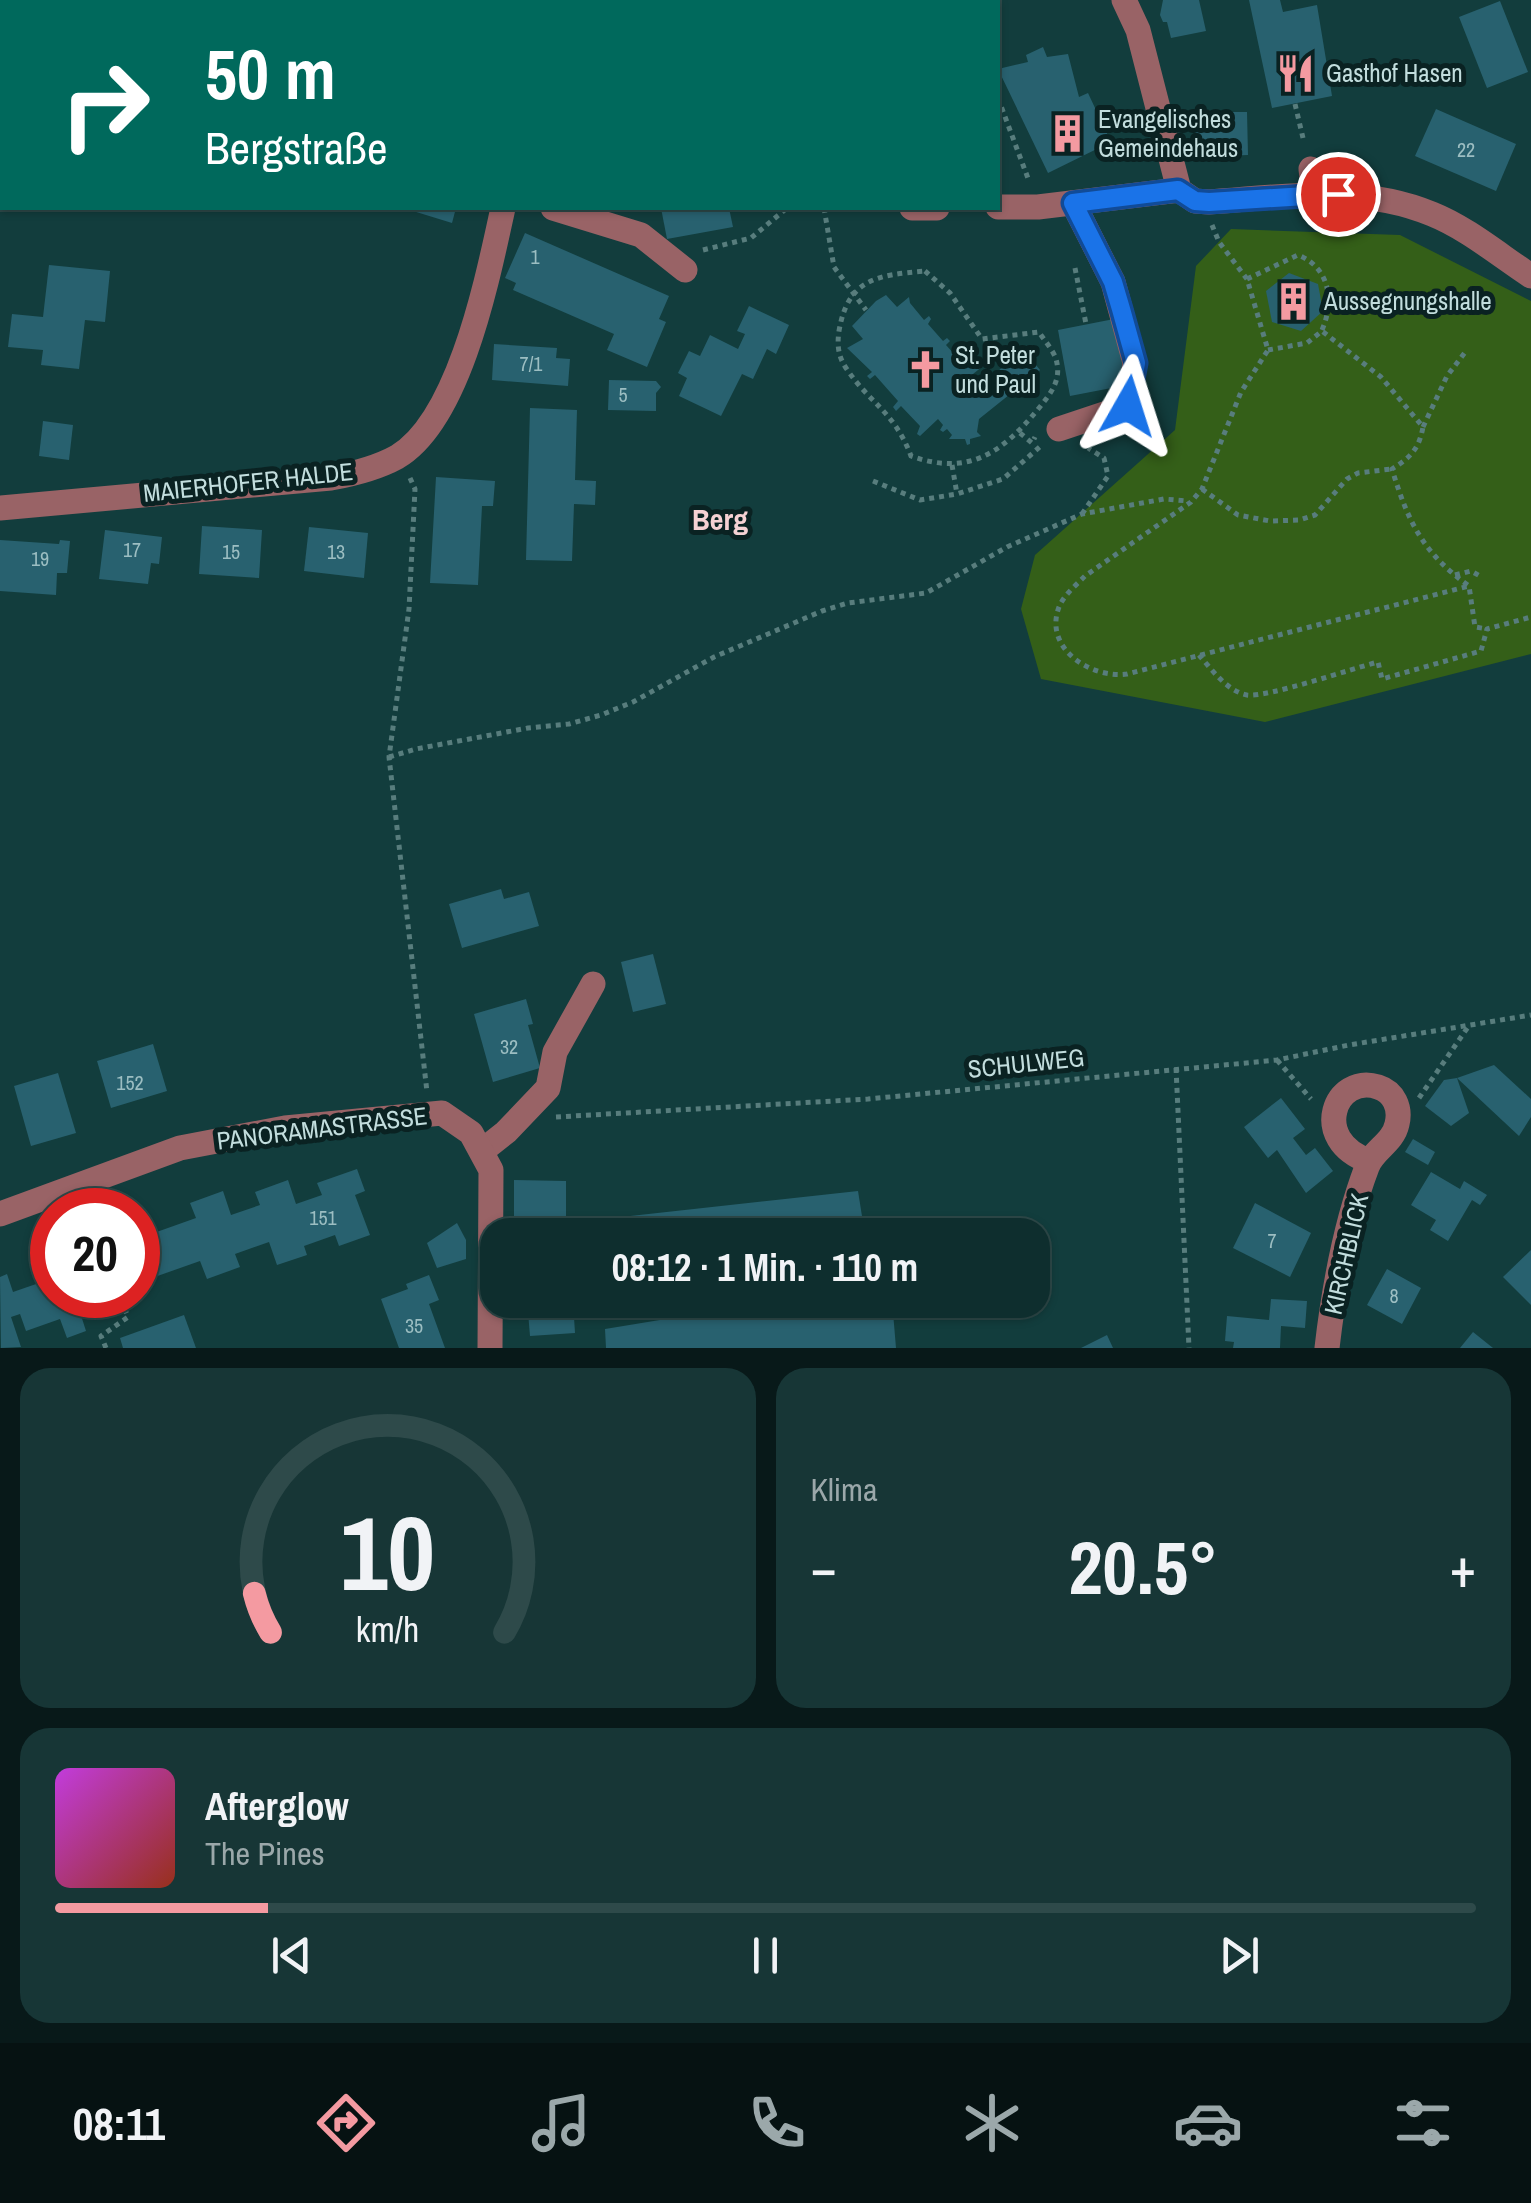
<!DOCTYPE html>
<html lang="de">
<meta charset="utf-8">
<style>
:root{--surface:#0e2e2e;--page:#173636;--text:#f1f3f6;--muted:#9ba8aa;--line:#2e4a4a;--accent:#f49aa1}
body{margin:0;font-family:"Archivo Narrow",sans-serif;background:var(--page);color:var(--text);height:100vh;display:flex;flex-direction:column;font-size:38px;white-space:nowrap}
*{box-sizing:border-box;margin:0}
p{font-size:32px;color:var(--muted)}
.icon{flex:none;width:55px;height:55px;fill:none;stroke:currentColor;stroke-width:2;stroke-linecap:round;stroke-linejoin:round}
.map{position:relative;height:1348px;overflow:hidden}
.details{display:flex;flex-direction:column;gap:20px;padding:20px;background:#081919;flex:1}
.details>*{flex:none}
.top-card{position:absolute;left:0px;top:0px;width:1000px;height:210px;box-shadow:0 2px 8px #0004,0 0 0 2px var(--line);background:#00695c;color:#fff;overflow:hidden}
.speed{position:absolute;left:30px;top:1188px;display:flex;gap:20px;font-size:50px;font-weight:700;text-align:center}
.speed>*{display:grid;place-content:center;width:130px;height:130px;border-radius:50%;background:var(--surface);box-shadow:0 2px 8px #0004,0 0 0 2px var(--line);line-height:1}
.speed .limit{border:15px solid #d22;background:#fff;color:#111}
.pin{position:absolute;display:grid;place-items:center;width:85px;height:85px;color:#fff;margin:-42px;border:5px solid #fff;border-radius:50%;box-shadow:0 2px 10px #0007}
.me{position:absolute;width:110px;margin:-55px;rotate:6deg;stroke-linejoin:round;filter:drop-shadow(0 0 8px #0008)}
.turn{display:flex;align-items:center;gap:35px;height:210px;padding:0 40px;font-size:45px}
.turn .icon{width:130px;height:130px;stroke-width:2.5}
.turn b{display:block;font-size:70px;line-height:85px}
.big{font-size:75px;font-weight:800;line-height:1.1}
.details .tile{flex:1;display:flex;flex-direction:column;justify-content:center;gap:15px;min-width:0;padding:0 35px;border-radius:30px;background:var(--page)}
.details .dial{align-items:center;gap:0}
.dial svg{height:260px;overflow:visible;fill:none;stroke:var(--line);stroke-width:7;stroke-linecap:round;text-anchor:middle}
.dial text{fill:var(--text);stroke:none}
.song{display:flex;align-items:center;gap:30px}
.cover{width:120px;height:120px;border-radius:15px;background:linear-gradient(135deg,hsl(290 70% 55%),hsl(10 70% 35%))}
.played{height:10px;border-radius:5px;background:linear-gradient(90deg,var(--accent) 15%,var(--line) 15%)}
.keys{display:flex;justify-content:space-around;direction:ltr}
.heat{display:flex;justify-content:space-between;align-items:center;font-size:55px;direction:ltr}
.details .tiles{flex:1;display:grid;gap:20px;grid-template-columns:1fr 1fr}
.tile:last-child{grid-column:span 2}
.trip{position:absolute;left:480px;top:1218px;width:570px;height:100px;border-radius:30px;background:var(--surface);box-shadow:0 2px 8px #0004,0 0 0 2px var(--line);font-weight:800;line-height:100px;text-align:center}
.dock{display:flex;height:160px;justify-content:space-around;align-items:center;background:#061212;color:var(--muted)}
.dock .icon{width:70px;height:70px}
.dock .selected{color:var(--accent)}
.dock b{font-size:45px;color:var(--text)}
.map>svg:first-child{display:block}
.green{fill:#345f18}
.building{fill:#28616f}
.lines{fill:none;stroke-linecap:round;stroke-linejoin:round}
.path{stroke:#587d7d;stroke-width:5;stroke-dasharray:5 5;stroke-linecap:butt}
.minor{stroke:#996366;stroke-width:25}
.route-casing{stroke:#114b97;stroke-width:25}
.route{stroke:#1a73e8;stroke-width:18}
.labels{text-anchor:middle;stroke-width:10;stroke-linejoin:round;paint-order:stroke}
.number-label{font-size:20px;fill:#9cbec2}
.poi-label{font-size:25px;fill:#c2dddd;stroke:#0a2222;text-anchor:start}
.street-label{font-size:25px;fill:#c2dddd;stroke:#0a2222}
.quarter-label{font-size:30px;font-weight:bold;fill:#f5d1d3;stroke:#0a2222}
</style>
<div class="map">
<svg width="1531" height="1348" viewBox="0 0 1531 1348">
<rect width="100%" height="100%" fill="#123d3d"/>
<polygon class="green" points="1231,229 1400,235 1531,301 1531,654 1265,722 1041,679 1021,609 1035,555 1175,430 1196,266"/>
<g class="building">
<polygon points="1163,0 1199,0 1206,31 1171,38 1167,22 1163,22 1160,15"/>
<polygon points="1249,0 1280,0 1283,12 1317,5 1332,96 1272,108"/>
<polygon points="1500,1 1528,72 1487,88 1459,17"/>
<polygon points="1043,47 1047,57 1068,54 1079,97 1088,93 1111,142 1048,173 998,69 1028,62 1026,55"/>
<polygon points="1436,109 1516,144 1496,191 1415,156"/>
<polygon points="1220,112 1247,112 1248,155 1196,157 1195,120 1220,120"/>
<polygon points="415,208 456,208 452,223 413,211"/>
<polygon points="661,208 729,208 733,227 667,239"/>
<polygon points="525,233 669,296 659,319 666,322 647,367 607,350 614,334 513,290 516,283 505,278"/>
<polygon points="49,265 110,271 105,322 85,320 79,369 41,365 43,350 8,347 12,314 43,317"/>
<polygon points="1289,273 1318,284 1323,311 1301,331 1272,322 1266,291"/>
<polygon points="886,295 897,307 909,297 910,303 924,320 929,316 931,319 928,324 943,341 947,338 950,341 946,345 963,364 973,356 983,366 973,374 982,384 1024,350 1040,370 979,419 977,432 981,436 970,439 970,444 967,445 965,439 949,439 952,435 947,429 943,432 940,430 943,425 938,419 920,436 917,434 920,426 901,406 896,411 893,407 898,401 875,375 870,379 867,376 872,372 847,348 863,339 852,326 876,301"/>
<polygon points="749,306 789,325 776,354 767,349 753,379 742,374 721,416 679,396 687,378 678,373 689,351 700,356 710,335 738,349 745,334 737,331"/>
<polygon points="1114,319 1127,385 1070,396 1058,330"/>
<polygon points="494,344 557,348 556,358 570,359 568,386 492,380"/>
<polygon points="609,380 656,381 661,387 656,393 656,411 608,410"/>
<polygon points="530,408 577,410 575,480 596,481 595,505 574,504 572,561 526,560"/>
<polygon points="43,421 73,425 69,460 39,456"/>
<polygon points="436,477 495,481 493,506 482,506 478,585 430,583"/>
<polygon points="202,526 262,530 259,578 199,574"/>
<polygon points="309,527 368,533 364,578 304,571"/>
<polygon points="105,530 162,537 159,564 151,563 148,584 99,579"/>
<polygon points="0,540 59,544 60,540 70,541 67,573 57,573 56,595 0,591"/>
<polygon points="501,889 504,899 529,892 539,926 462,948 449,904"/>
<polygon points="653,954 666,1004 633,1012 621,962"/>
<polygon points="526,999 533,1024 528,1025 540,1068 493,1082 474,1014"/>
<polygon points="153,1044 167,1091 111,1108 97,1061"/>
<polygon points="1494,1065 1531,1099 1531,1117 1519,1136 1457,1078"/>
<polygon points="58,1073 76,1133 31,1146 14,1086"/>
<polygon points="1457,1078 1469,1113 1451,1126 1425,1106 1444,1080"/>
<polygon points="1281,1098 1305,1129 1293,1138 1306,1155 1315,1148 1333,1171 1306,1193 1277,1150 1268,1158 1244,1127"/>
<polygon points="1413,1139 1435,1152 1428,1165 1405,1152"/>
<polygon points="357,1169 365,1191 355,1195 370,1235 339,1246 335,1235 304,1246 307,1255 277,1265 269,1242 235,1254 240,1267 207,1279 200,1261 149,1279 139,1252 155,1246 151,1234 196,1218 190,1203 223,1191 231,1215 260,1205 255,1192 288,1180 296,1204 322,1195 317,1183"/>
<polygon points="1431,1172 1460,1189 1464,1181 1487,1195 1480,1205 1472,1200 1448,1241 1430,1230 1436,1220 1411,1205"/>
<polygon points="514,1180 566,1181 566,1235 514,1235"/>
<polygon points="858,1191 865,1235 595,1235 594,1220"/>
<polygon points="1255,1203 1311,1233 1290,1277 1233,1248"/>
<polygon points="457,1223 466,1240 466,1259 437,1268 427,1243"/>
<polygon points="1531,1250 1531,1305 1503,1277"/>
<polygon points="1387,1269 1421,1288 1402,1324 1367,1305"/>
<polygon points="7,1274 13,1292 39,1283 43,1294 52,1291 52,1295 85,1295 88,1302 78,1306 86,1331 67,1338 60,1319 26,1331 20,1314 11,1317 21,1347 1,1348 0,1277"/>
<polygon points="429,1275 439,1300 429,1304 445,1348 399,1348 381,1299 408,1289 406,1284"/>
<polygon points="1271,1299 1307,1301 1305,1328 1281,1326 1280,1348 1233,1348 1234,1342 1225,1341 1227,1316 1269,1320"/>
<polygon points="527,1300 573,1300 575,1333 530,1336"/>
<polygon points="738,1300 892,1300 896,1348 606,1348 605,1329 739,1307"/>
<polygon points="184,1315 196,1348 123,1348 120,1338"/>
<polygon points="1473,1332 1493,1348 1460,1348"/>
<polygon points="1107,1335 1113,1348 1081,1348"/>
</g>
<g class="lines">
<g class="path">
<polyline points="897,0 898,2"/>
<polyline points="966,0 966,2"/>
<polyline points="706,2 707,0"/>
<polyline points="998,98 1029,181"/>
<polyline points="1295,104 1303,138"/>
<polyline points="824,208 834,267 866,310"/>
<path d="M1212 225 1219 242 1247 279 1268 350 1241 392 1202 489 1191 502 1085 576C1076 585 1064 595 1059 607 1043 649 1092 679 1127 674L1469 586"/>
<polyline points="703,250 751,238 787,208"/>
<polyline points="1075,268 1086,324"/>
<path d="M925 271 950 293 982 339 1039 332C1044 340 1053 350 1056 359 1062 380 1051 393 1039 408 1003 452 969 477 911 456 894 411 870 404 846 368 838 356 837 345 839 331 848 278 878 275 925 271Z"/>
<path d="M1247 279 1298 255C1329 267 1335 300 1322 330"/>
<path d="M1268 350 1307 343 1322 331 1381 377 1423 427C1419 449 1411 457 1392 469 1408 522 1423 553 1469 586L1475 627 1487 629"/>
<polyline points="1423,427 1447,376 1466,351"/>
<polyline points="1020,433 1032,443 1035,437"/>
<polyline points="952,465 957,494"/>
<polyline points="410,478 415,489 409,609 389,757 427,1092"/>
<polyline points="873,481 920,500 957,494 1003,479 1042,445"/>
<polyline points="1202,489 1238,515 1270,521 1299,520 1315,515 1347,479 1358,473 1391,469"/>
<polyline points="1082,514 1108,476 1104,458 1088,448"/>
<polyline points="1455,575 1471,571 1480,576"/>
<path d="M1199 655C1212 670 1227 691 1247 695 1266 698 1354 668 1378 662L1382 679 1481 651 1487 629 1531 617"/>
<polyline points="389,757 416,749 528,728 569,724 601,715 633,702 714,657 822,611 848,603 926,593 1007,547 1082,514 1164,499 1188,501"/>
<polyline points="1277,1060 1311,1099"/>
<polyline points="1176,1068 1189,1348"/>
<polyline points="1419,1098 1468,1027"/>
<polyline points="556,1117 868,1099 1277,1060 1349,1045 1531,1015"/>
<polyline points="106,1348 101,1336 128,1317 119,1295"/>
</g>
<g class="minor">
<polyline points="225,0 229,2"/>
<polyline points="536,0 540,2"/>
<polyline points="1124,0 1138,30 1179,190"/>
<polyline points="129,2 130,0"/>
<polyline points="300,2 301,0"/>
<polyline points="559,2 560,0"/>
<polyline points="0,49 2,49"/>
<polyline points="1311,169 1314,195"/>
<path d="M998 207H1038L1179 190 1195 201 1209 202C1283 197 1361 184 1432 214 1467 228 1499 255 1531 276"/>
<polyline points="553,208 641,235 685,270"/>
<polyline points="912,208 937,208"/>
<polyline points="1059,429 1128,406 1135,363 1113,282 1073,203"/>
<path d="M0 508 331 478C353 474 377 468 397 457 460 420 488 276 503 208"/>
<polyline points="482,1151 506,1132 548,1088 555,1052 593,984"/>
<polyline points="0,1214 180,1148 285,1128 442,1113 471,1133 491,1170 490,1348"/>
<path d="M1327 1348C1334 1287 1345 1225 1367 1167 1373 1150 1393 1143 1397 1124 1401 1108 1394 1092 1378 1087 1335 1073 1309 1140 1369 1161"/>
</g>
</g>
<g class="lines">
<defs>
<polyline id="route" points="1128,406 1136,363 1121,309 1113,282 1073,203 1178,190 1195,201 1209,202 1338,194"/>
</defs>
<use href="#route" class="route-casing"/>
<use href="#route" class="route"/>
</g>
<defs>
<symbol id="restaurant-bare" viewBox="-9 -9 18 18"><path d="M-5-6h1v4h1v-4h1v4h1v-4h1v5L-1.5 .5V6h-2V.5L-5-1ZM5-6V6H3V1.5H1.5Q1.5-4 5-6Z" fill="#f49aa1" stroke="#0a2222" stroke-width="2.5" paint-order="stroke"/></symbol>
<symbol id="building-bare" viewBox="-9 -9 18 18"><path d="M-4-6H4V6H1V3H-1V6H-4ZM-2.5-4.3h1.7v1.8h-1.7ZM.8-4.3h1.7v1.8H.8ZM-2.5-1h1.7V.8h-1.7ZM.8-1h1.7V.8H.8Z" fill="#f49aa1" stroke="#0a2222" stroke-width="2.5" paint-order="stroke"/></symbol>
<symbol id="church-bare" viewBox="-9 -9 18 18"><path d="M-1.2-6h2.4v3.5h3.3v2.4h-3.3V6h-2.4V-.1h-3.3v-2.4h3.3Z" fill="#f49aa1" stroke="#0a2222" stroke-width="2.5" paint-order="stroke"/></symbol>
</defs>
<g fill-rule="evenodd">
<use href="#restaurant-bare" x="1268" y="46" width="55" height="55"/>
<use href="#building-bare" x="1040" y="106" width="55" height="55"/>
<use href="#building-bare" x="1266" y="274" width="55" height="55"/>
<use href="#church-bare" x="898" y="342" width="55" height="55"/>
</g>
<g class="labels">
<g class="number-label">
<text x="1466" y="157">22</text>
<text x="535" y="264">1</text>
<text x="531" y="371">7/1</text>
<text x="623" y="402">5</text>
<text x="132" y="557">17</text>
<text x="231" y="559">15</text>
<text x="336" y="559">13</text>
<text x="40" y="566">19</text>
<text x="509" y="1054">32</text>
<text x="130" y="1090">152</text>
<text x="323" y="1225">151</text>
<text x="1272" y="1248">7</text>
<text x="1394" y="1303">8</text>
<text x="414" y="1333">35</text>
</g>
<g class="poi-label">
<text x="1326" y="82">Gasthof Hasen</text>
<text x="1098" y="128">Evangelisches<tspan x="1098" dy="29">Gemeindehaus</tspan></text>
<text x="1324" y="310">Aussegnungshalle</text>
<text x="955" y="364">St. Peter<tspan x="955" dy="29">und Paul</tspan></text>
</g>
<g class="street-label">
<text transform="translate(248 482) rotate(-6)" y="9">MAIERHOFER HALDE</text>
<text transform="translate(1026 1063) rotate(-6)" y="9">SCHULWEG</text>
<text transform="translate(322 1128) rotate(-7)" y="9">PANORAMASTRASSE</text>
<text transform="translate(1346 1254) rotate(-77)" y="9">KIRCHBLICK</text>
</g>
<g class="quarter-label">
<text x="720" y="530">Berg</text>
</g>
</g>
</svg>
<div class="speed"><div class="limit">20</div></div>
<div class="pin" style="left:1338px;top:194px;background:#d93025"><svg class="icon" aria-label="arrive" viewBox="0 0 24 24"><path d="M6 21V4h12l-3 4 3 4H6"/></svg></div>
<svg class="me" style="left:1128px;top:406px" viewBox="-20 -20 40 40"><path d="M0-17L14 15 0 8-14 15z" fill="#1a73e8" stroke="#fff" stroke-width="4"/></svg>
<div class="trip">08:12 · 1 Min. · 110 m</div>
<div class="top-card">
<div class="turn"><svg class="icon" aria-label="right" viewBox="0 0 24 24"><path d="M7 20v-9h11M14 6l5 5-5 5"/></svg><div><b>50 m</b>Bergstraße</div></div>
</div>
</div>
<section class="details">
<div class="tiles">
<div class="tile dial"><svg viewBox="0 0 100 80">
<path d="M14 69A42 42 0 1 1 86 69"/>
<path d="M14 69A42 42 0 0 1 9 57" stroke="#f49aa1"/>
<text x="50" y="56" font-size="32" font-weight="700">10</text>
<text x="50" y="72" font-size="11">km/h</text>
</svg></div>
<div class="tile"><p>Klima</p>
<div class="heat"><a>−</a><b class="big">20.5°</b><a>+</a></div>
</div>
<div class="tile">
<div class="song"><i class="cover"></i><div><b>Afterglow</b><p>The Pines</p></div></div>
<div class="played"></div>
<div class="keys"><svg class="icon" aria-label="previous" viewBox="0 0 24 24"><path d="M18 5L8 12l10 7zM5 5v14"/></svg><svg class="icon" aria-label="pause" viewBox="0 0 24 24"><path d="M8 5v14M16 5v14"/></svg><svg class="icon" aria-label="next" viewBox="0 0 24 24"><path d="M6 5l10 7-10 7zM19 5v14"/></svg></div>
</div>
</div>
</section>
<nav class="dock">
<b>08:11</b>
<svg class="icon selected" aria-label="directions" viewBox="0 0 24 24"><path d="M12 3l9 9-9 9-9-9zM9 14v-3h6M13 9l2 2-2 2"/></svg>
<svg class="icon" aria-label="music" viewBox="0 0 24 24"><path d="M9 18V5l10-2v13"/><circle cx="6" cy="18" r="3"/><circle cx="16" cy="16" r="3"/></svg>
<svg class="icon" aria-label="phone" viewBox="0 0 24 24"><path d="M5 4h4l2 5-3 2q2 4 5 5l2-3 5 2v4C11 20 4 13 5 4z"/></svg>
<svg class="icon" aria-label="climate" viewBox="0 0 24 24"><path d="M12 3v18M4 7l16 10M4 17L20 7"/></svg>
<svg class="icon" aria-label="car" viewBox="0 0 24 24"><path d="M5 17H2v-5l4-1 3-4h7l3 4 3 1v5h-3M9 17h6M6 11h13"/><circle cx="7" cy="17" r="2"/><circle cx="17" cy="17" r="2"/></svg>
<svg class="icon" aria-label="filters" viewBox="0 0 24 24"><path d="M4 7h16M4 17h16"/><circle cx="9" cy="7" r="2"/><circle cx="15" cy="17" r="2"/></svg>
</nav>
